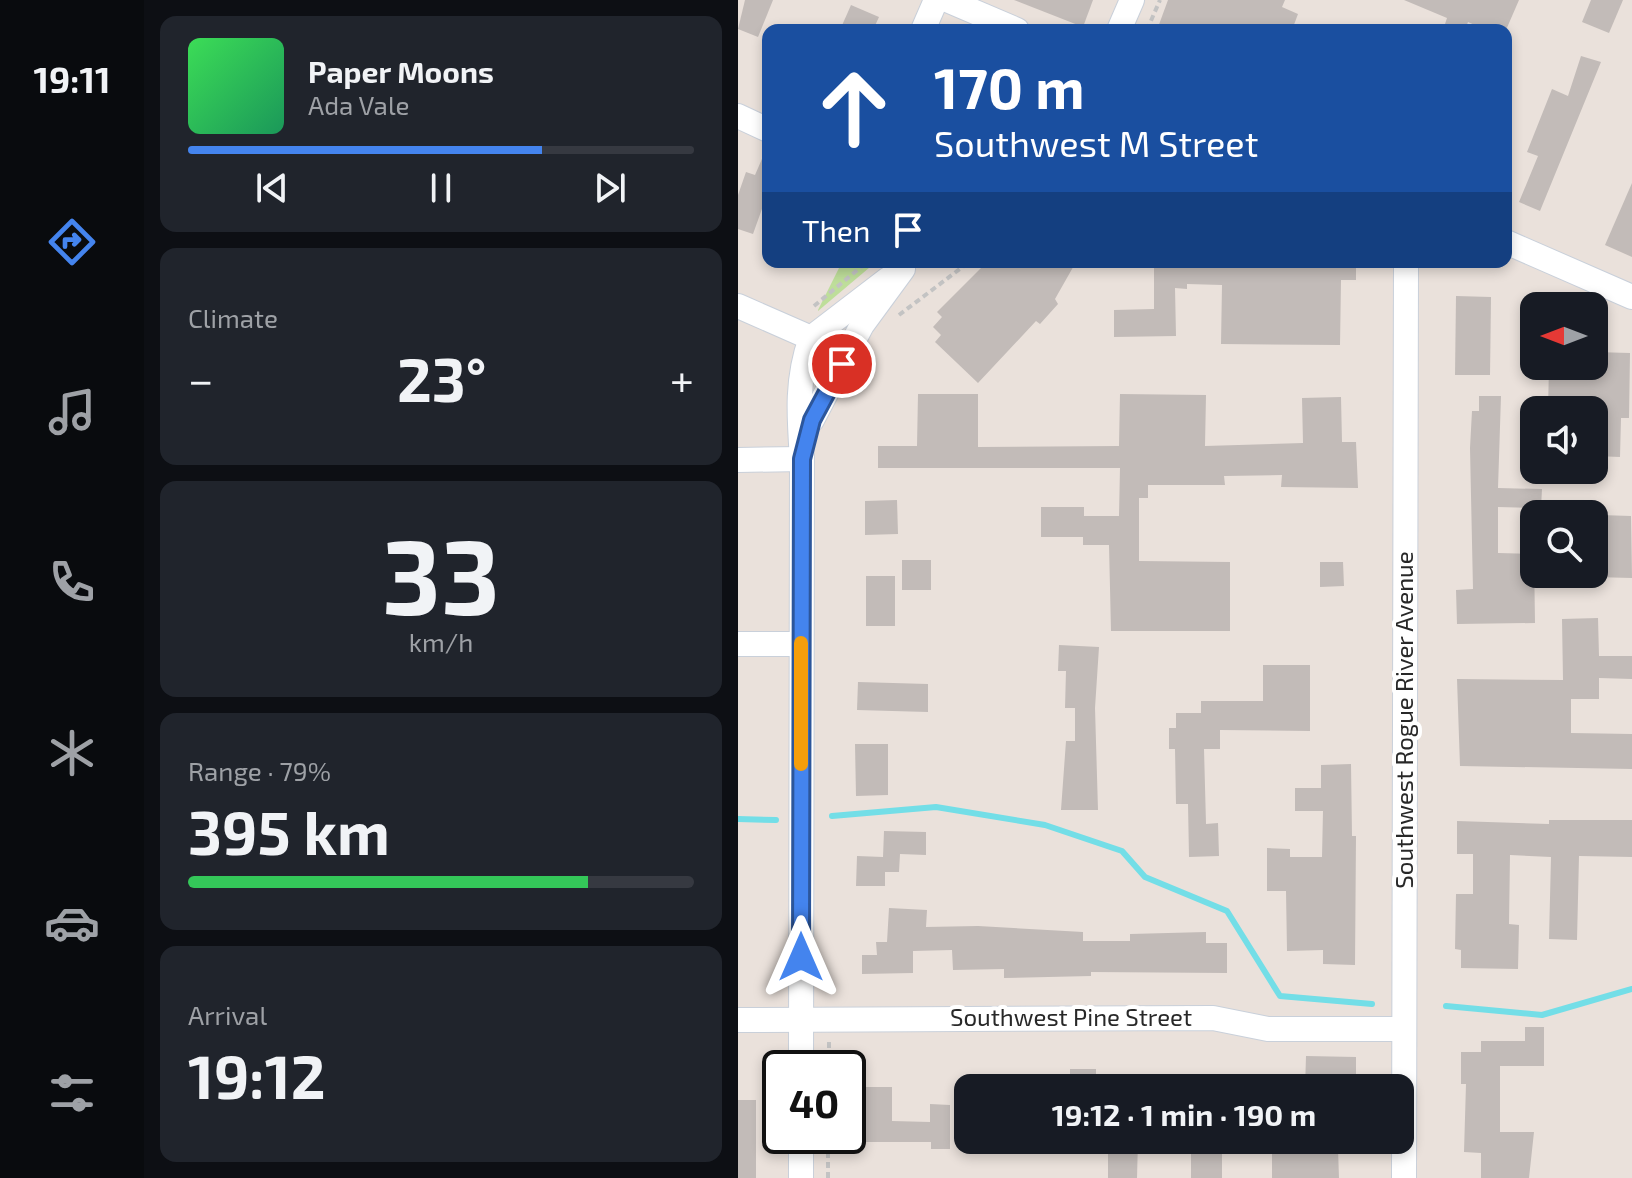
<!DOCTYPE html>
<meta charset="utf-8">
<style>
:root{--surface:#171b24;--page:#20242c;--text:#f1f3f6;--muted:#9ea1a6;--line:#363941;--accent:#4484ee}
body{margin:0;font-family:"Exo 2",sans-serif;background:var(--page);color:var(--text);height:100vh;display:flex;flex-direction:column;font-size:30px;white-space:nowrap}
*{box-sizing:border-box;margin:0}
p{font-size:26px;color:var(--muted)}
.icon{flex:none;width:44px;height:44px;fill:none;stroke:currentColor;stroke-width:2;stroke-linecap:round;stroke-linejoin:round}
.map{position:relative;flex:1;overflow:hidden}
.sheet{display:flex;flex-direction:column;gap:16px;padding:16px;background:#0d0f14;width:594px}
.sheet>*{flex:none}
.banner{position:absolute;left:24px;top:24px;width:750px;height:244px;border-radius:16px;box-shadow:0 4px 12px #0003;background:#1a4fa0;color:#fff;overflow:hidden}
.needle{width:52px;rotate:270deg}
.buttons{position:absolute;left:782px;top:292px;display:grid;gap:16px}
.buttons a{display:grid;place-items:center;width:88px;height:88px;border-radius:16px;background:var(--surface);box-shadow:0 4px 12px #0003;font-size:40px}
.speed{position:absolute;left:24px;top:1050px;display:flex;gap:16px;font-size:40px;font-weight:700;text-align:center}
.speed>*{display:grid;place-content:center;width:104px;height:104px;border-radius:50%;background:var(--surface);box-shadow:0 4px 12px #0003;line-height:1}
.speed .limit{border:4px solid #111;border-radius:12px;background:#fff;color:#111}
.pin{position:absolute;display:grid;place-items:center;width:68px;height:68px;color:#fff;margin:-34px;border:4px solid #fff;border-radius:50%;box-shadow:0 2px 8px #0007}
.me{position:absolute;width:88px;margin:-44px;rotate:0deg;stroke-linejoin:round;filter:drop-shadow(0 0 6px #0008)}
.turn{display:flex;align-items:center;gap:28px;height:168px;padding:0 40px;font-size:36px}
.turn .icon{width:104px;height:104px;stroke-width:2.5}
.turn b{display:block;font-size:56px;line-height:68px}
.then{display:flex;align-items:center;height:76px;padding:0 40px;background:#0003;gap:16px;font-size:30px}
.big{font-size:60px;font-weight:700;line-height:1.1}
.sheet .widget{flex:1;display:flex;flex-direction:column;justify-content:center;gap:12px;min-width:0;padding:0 28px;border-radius:16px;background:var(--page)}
.sheet .dial{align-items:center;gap:0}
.dial b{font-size:104px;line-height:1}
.song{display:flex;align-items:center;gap:24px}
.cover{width:96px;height:96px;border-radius:12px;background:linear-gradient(135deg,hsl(130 70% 55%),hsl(150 70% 35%))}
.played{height:8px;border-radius:4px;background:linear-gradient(90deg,var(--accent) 70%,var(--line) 70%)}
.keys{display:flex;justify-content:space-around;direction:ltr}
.heat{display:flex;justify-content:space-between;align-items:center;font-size:44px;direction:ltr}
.charge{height:12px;border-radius:6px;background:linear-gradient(90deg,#34c759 79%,var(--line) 0)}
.trip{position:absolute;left:216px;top:1074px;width:460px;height:80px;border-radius:16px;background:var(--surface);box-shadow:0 4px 12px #0003;font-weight:700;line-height:80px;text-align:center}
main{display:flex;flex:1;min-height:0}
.dock{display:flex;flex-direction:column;width:144px;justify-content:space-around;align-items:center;background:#090b0e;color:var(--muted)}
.dock .icon{width:56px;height:56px}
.dock .current{color:var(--accent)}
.dock b{font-size:36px;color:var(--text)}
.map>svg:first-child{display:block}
.green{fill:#bede9a}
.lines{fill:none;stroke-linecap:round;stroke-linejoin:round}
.stream{stroke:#73dee7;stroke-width:6}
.building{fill:#c2bbb8}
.minor-casing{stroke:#c9d0da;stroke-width:26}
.path{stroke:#c3c3c3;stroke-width:4;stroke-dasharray:6 4;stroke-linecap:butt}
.minor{stroke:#fff;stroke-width:24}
.route-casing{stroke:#2c569b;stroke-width:20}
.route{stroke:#4484ee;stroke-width:14}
.slow{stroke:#f59e0b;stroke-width:14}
.labels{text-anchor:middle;stroke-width:8;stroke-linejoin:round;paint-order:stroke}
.street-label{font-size:24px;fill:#282828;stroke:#fff}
</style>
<main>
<nav class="dock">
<b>19:11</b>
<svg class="icon current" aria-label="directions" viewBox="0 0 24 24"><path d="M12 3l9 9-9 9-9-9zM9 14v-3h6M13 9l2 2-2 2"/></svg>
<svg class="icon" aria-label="music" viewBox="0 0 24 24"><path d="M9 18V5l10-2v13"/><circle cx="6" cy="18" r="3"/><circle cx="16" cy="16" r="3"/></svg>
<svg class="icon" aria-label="phone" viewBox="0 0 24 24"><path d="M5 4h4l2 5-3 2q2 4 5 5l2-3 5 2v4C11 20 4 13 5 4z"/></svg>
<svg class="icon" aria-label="climate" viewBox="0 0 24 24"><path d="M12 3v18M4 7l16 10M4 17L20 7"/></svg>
<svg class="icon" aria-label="car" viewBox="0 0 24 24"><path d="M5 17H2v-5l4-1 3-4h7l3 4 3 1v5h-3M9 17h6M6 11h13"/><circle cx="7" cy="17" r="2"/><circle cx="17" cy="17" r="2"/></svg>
<svg class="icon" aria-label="filters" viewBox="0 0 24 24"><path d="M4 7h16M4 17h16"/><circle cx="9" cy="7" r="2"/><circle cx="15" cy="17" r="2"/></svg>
</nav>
<section class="sheet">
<div class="widget">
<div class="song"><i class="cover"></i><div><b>Paper Moons</b><p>Ada Vale</p></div></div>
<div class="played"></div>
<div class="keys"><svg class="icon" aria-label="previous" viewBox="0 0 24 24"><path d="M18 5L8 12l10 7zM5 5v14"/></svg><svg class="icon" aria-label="pause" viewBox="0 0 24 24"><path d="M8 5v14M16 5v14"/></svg><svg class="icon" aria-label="next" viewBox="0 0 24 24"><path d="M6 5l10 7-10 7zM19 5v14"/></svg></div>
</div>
<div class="widget"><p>Climate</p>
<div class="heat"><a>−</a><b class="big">23°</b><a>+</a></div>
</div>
<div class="widget dial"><b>33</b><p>km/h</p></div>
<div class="widget"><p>Range · 79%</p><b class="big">395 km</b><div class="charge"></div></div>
<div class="widget"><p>Arrival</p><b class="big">19:12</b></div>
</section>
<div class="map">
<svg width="894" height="1178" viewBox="0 0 894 1178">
<rect width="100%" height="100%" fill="#eae1db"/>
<polygon class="green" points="104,262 138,262 80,311 80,310"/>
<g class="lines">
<g class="stream">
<polyline points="94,816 198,807 307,825 384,851 407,877 489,911 542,996 634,1004"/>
<polyline points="0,819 38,820"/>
<polyline points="708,1006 804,1015 894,989"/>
</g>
</g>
<g class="building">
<polygon points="7,0 35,0 20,37 0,29"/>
<polygon points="276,0 355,0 345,27"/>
<polygon points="430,0 547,0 544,7 560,14 554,30 419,30"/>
<polygon points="666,0 781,0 768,30 748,30 730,22 727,30 705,30 709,18"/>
<polygon points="853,0 885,0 871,33 844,22"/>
<polygon points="113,5 141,17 135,30 102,30"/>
<polygon points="843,56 863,62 802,211 781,202 800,156 789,152 814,89 830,96"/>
<polygon points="30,145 30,192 15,234 0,229 0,195 8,172 17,175"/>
<polygon points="894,183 894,257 867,245"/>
<polygon points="249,262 338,262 317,299 320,304 302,324 298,321 240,383 197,342 203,335 195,327 204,317 199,312"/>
<polygon points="416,262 618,262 618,280 603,280 602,345 483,344 484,285 449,284 449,289 437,288 438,336 376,337 376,310 416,309"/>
<polygon points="718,296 753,297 752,375 717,375"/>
<polygon points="857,352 892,353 891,418 883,418 882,457 857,456 857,410 810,410 811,366 857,366"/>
<polygon points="180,394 240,394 240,447 381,446 382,394 468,395 467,446 565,443 564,398 603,397 604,442 618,442 620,488 543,487 544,475 486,476 487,485 410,485 410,498 401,498 401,561 492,562 492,631 373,631 371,545 345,545 345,537 303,537 303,507 346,507 346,516 381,516 382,468 140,468 140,446 179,446"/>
<polygon points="741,396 763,396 760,488 804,489 803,508 760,507 760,553 796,554 797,623 719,624 718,590 735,589 732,448 734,411 741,411"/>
<polygon points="159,500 160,534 127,535 127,501"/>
<polygon points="862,515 893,516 894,578 856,577 856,529 862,529"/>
<rect x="164" y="560" width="29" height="30"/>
<polygon points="582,562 605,562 606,586 582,587"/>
<rect x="128" y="576" width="29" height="50"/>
<polygon points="860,618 861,656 894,656 894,679 861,678 861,699 833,699 833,733 894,734 894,769 722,766 719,679 825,680 824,619"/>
<polygon points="321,645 361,647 357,708 360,810 323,810 328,741 337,741 337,708 327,708 328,671 320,671"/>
<polygon points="525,665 572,665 572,731 482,730 482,749 466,749 468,824 480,823 481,856 451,857 450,804 438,804 437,749 431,749 431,728 438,728 438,713 463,713 463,701 525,701"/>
<polygon points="120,682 190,684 190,712 119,710"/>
<polygon points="117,744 150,744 150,795 118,796"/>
<polygon points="613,764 614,836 618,836 617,965 585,964 585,950 549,951 548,891 529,891 529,848 552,849 552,857 584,857 585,811 557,811 557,788 583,788 583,765"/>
<polygon points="811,820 894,820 894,857 841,856 839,940 811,939 813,857 772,855 771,924 781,925 780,969 723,968 723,950 717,949 718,894 735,894 735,854 719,854 719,821 811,824"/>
<polygon points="146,831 188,832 188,855 162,854 161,872 147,872 147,886 118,886 119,856 145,857"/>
<polygon points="151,908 189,910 188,927 240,926 345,932 345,941 392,941 392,934 468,932 468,943 489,943 489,973 353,972 353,976 266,978 266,969 215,970 214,950 175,951 175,973 124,974 124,955 139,955 138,942 149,942"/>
<polygon points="787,1027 806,1027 806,1066 762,1066 762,1132 796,1132 791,1178 743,1178 743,1153 726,1152 728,1084 723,1084 723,1052 743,1052 743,1041 787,1041"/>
<polygon points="568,1056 618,1057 618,1088 567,1088"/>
<rect x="332" y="1069" width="26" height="19"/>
<polygon points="116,1087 154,1087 154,1121 192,1122 192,1104 212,1105 212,1149 193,1149 193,1142 114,1142"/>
<rect x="0" y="1100" width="18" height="78"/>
<polygon points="370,1140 400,1140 399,1178 370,1178"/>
<rect x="453" y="1140" width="31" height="38"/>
<polygon points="600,1149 601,1178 534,1178 534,1150"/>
</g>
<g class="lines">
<defs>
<g id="minor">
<polyline points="209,0 279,30"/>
<polyline points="185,30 198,0"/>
<polyline points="381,30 394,0"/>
<polyline points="0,116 30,130"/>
<polyline points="768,242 894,297"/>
<polyline points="0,306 73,338"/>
<polyline points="73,338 150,279"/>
<polyline points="74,420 124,325 165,269"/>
<polyline points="0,460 64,459"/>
<polyline points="0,644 63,644"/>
<polyline points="0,1020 475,1018 530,1029 666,1029"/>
<path d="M63 1068 64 459C61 416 58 379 73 338"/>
<polyline points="63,1178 63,1136"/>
<polyline points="666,1178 668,262"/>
</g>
</defs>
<use href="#minor" class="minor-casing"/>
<g class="path">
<polyline points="409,30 422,0"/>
<polyline points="76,306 129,262"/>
<polyline points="161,315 231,262"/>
<polyline points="91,1068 91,1042"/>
<polyline points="40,1072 40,1132"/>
<polyline points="90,1178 90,1136"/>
</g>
<use href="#minor" class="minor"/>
</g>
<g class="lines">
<defs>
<polyline id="route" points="63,957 64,459 74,420 104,364"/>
</defs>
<use href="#route" class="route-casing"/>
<use href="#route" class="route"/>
<polyline class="slow" points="63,643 63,764"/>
</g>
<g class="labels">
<g class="street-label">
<text transform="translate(667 720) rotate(-90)" y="8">Southwest Rogue River Avenue</text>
<text x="333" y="1026">Southwest Pine Street</text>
</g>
</g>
</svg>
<div class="buttons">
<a><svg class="needle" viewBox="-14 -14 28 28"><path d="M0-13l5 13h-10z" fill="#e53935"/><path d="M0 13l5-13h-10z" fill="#9ea1a6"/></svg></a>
<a><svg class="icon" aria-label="sound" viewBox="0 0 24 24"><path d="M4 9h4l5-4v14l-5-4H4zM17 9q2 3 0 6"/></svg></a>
<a><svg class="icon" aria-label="search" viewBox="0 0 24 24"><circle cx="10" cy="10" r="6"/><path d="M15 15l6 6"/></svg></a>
</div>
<div class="speed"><div class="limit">40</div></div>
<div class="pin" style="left:104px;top:364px;background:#d93025"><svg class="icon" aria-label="arrive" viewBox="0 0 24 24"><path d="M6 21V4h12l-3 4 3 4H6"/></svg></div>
<svg class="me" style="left:63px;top:957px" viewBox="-20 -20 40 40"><path d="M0-17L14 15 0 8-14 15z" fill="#4484ee" stroke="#fff" stroke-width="4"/></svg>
<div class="trip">19:12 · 1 min · 190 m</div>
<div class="banner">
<div class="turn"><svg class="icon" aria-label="ahead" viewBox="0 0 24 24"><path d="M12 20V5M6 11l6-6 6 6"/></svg><div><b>170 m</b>Southwest M Street</div></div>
<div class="then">Then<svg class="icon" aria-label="arrive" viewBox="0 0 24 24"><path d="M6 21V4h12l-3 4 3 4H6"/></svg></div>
</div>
</div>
</main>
